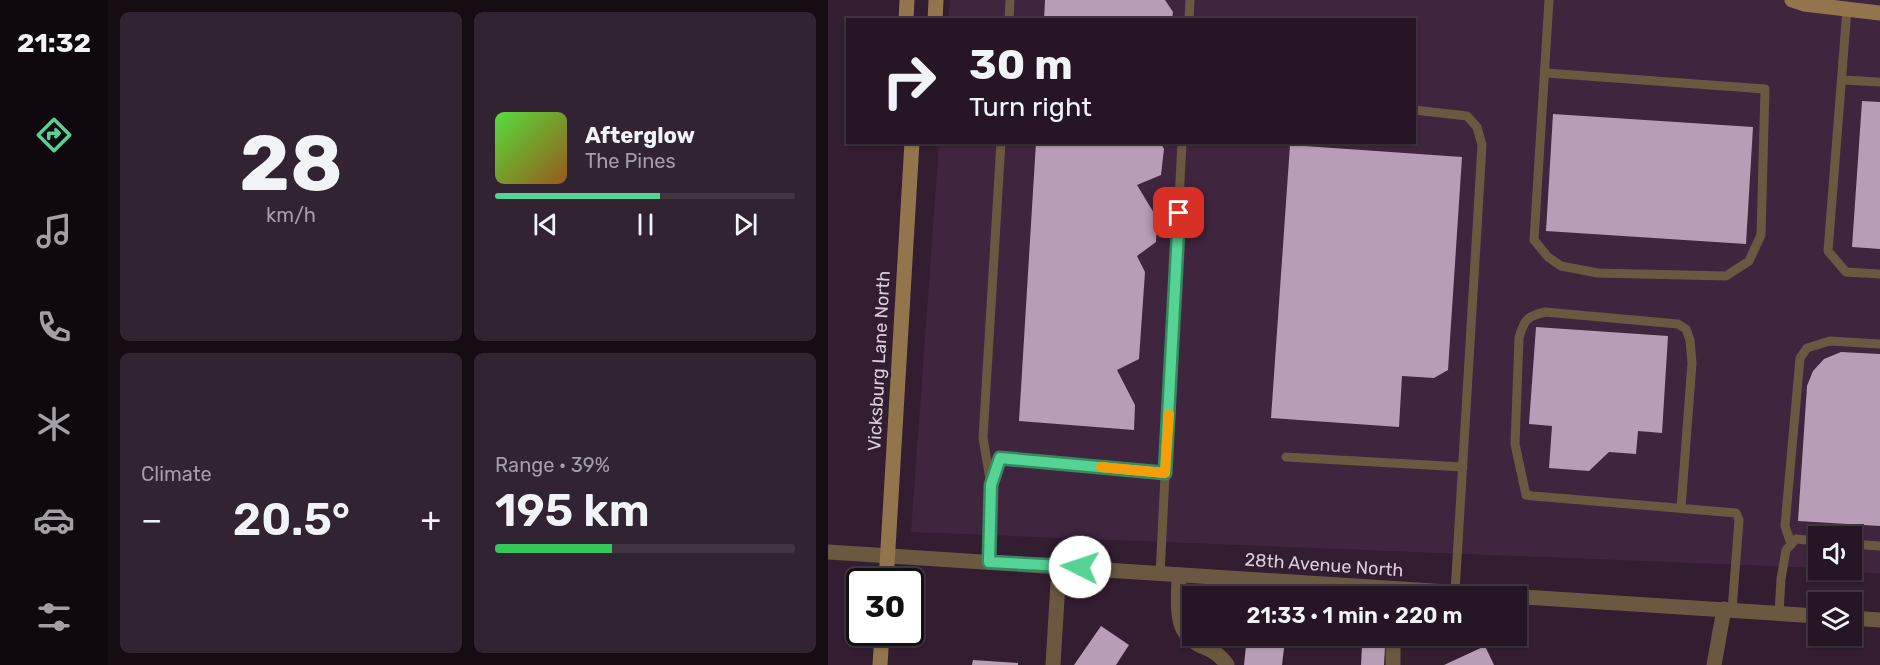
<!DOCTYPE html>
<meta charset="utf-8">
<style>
:root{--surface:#261625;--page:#322332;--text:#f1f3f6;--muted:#a49fa7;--line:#423542;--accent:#54d395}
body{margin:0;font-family:Rubik,sans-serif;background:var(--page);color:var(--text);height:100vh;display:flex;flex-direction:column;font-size:22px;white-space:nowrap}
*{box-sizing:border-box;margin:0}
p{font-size:20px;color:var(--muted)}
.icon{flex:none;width:33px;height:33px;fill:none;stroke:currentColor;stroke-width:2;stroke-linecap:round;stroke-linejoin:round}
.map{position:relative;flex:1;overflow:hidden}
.panel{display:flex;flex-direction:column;gap:12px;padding:12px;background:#150c14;width:720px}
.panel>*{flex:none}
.top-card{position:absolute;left:18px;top:18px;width:570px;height:126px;border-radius:0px;box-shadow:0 2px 4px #0004,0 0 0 2px var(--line);background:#261625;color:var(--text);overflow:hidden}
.fabs{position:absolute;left:980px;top:526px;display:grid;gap:12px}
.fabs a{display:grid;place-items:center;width:54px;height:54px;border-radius:0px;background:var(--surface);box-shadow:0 2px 4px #0004,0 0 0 2px var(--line);font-size:30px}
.speed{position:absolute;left:18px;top:568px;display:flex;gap:12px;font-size:30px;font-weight:700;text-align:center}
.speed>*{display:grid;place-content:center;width:78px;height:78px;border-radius:50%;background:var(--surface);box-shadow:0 2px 4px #0004,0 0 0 2px var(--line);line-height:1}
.speed .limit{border:3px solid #111;border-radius:9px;background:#fff;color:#111}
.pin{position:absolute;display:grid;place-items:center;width:51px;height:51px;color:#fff;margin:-26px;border-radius:12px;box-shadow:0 3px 9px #0006}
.me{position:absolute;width:66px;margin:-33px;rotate:274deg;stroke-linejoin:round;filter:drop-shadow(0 0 4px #0008)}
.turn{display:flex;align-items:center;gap:21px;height:126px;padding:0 24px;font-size:27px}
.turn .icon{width:78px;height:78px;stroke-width:2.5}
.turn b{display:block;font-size:42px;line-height:51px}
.big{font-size:45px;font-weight:600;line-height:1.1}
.panel .card{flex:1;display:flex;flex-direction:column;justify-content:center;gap:9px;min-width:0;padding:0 21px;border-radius:9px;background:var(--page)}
.panel .dial{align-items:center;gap:0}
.dial b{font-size:78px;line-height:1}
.song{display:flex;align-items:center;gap:18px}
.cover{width:72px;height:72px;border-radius:9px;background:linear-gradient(135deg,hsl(110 70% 55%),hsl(30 70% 35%))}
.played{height:6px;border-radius:3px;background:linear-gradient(90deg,var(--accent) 55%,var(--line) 55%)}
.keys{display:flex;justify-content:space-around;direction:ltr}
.heat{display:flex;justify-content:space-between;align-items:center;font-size:33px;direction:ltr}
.charge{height:9px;border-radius:4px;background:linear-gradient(90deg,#34c759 39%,var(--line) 0)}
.panel .tiles{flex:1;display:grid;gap:12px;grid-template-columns:repeat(2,1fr)}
.trip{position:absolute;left:354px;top:586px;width:345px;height:60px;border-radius:0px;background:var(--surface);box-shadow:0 2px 4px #0004,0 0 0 2px var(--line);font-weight:600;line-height:60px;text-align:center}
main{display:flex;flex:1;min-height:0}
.tabs{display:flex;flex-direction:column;width:108px;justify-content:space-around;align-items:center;background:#0f090f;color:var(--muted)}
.tabs .icon{width:42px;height:42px}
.tabs .current{color:var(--accent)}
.tabs b{font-size:27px;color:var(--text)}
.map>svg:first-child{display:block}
.built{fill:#3f253e}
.building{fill:#b79db5}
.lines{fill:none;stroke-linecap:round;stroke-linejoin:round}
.lane{stroke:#6b5840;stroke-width:9}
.street{stroke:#6b5840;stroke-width:15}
.secondary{stroke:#92744d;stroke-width:15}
.route-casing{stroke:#378961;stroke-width:15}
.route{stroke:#54d395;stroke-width:10}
.slow{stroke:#f59e0b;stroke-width:10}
.labels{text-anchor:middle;stroke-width:6;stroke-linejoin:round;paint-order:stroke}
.street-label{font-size:18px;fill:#dbcdda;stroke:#321d31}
</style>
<main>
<nav class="tabs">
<b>21:32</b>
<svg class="icon current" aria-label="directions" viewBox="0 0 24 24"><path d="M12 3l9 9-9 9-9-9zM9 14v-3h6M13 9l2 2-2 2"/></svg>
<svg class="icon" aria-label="music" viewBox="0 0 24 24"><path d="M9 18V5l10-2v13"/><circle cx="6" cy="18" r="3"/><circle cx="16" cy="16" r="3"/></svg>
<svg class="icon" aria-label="phone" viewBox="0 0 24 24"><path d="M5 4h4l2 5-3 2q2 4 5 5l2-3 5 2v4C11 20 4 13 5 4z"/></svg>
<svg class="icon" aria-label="climate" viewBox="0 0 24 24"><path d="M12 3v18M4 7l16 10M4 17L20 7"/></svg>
<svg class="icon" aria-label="car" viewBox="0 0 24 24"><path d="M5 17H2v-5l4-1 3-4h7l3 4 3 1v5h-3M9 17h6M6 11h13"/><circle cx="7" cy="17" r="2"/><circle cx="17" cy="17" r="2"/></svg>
<svg class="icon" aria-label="filters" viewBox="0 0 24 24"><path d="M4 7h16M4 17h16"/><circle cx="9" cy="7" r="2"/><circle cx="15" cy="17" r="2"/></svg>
</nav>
<section class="panel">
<div class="tiles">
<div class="card dial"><b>28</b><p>km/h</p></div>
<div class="card">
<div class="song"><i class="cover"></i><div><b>Afterglow</b><p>The Pines</p></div></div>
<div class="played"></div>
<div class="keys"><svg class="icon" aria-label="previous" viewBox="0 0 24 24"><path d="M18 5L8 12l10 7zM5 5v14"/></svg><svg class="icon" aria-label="pause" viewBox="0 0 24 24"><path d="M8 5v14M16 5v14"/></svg><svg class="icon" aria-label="next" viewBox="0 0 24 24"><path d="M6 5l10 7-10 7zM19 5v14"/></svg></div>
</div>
<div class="card"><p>Climate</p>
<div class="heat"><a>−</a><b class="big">20.5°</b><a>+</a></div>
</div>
<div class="card"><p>Range · 39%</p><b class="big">195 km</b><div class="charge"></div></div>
</div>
</section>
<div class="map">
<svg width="1052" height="665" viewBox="0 0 1052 665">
<rect width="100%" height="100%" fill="#321d31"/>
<polygon class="built" points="122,0 1052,0 1052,574 1009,570 1023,570 1023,537 990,537 990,568 83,532 111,143 586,142 586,20 120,19"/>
<g class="building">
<polygon points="217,0 337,0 345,12 344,20 216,20"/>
<polygon points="1034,101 1052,102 1052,249 1024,247"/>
<polygon points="725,114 925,127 918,244 718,231"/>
<polygon points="208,142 332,142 336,149 333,175 309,185 329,218 328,242 309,256 317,272 311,359 289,370 307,405 306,430 191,421"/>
<polygon points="462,145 634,157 620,370 606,378 574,376 571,427 443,418"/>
<polygon points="708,327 840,336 834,433 810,431 808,454 781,452 761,471 721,468 724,426 701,424"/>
<polygon points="1013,352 1052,354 1052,526 970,521 979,386 985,371 996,359"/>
<polygon points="273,626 301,645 288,665 246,665"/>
<polygon points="419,636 457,640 454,665 416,665"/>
<polygon points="534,646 557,647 556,665 533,665"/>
<polygon points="657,646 666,665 616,665"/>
<polygon points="145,660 190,663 190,665 144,665"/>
</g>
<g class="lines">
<g class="lane">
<polyline points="1019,9 1000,251 1018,272 1052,274"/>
<polyline points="181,20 182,0"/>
<polyline points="361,20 362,0"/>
<polyline points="718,73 937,89 933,235 921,261 898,276 770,273 733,266 720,257 706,240 721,0"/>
<polyline points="1014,80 1052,82"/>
<polyline points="586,110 639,116 649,127 654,145 627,592"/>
<polyline points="458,457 635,467"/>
<polyline points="163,485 155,438 173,142"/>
<path d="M853 508 864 363 862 340 858 329 850 324 717 312C699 316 696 320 691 338L687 444 698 495 705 496 908 513 911 520 904 610"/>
<polyline points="963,544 957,526 972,358 979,348 1002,341 1052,344"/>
<polyline points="1023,544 1052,546"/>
<polyline points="161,562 163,485 172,458 337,473"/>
<polyline points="332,574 354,142"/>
<polyline points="951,613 953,579 958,550 968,539 990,541"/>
</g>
<g class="street">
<polyline points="0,552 990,616"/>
<path d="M351 575C351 603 344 632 373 646 384 650 393 655 399 665"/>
<polyline points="1023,618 1052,620"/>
<polyline points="565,636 565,665"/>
<polyline points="225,665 231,566"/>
<polyline points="886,665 896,609"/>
</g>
<g class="secondary">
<polyline points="964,0 976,4 1052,13"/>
<polyline points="78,20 79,0"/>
<polyline points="107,20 108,0"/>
<polyline points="58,582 84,142"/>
<polyline points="52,665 54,633"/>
</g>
</g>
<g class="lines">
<defs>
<polyline id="route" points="252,567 161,562 163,485 172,458 337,473 351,213"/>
</defs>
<use href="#route" class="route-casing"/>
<use href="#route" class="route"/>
<polyline class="slow" points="273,467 337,473 341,414"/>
</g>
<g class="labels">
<g class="street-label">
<text transform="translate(51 361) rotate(-87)" y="6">Vicksburg Lane North</text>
<text transform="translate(496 565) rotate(4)" y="6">28th Avenue North</text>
</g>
</g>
</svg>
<div class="fabs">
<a><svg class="icon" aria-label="sound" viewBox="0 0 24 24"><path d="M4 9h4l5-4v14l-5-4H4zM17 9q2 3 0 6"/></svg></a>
<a><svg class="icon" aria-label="layers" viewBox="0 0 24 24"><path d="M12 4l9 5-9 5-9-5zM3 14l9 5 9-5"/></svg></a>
</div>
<div class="speed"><div class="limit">30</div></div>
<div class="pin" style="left:351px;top:213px;background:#d93025"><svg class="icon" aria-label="arrive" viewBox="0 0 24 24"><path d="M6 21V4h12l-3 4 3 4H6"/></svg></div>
<svg class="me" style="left:252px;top:567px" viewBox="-20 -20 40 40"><circle r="19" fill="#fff"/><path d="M0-13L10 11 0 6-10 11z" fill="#54d395"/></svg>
<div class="trip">21:33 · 1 min · 220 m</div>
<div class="top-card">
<div class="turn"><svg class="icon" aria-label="right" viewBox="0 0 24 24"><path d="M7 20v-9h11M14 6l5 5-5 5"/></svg><div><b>30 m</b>Turn right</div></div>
</div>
</div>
</main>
